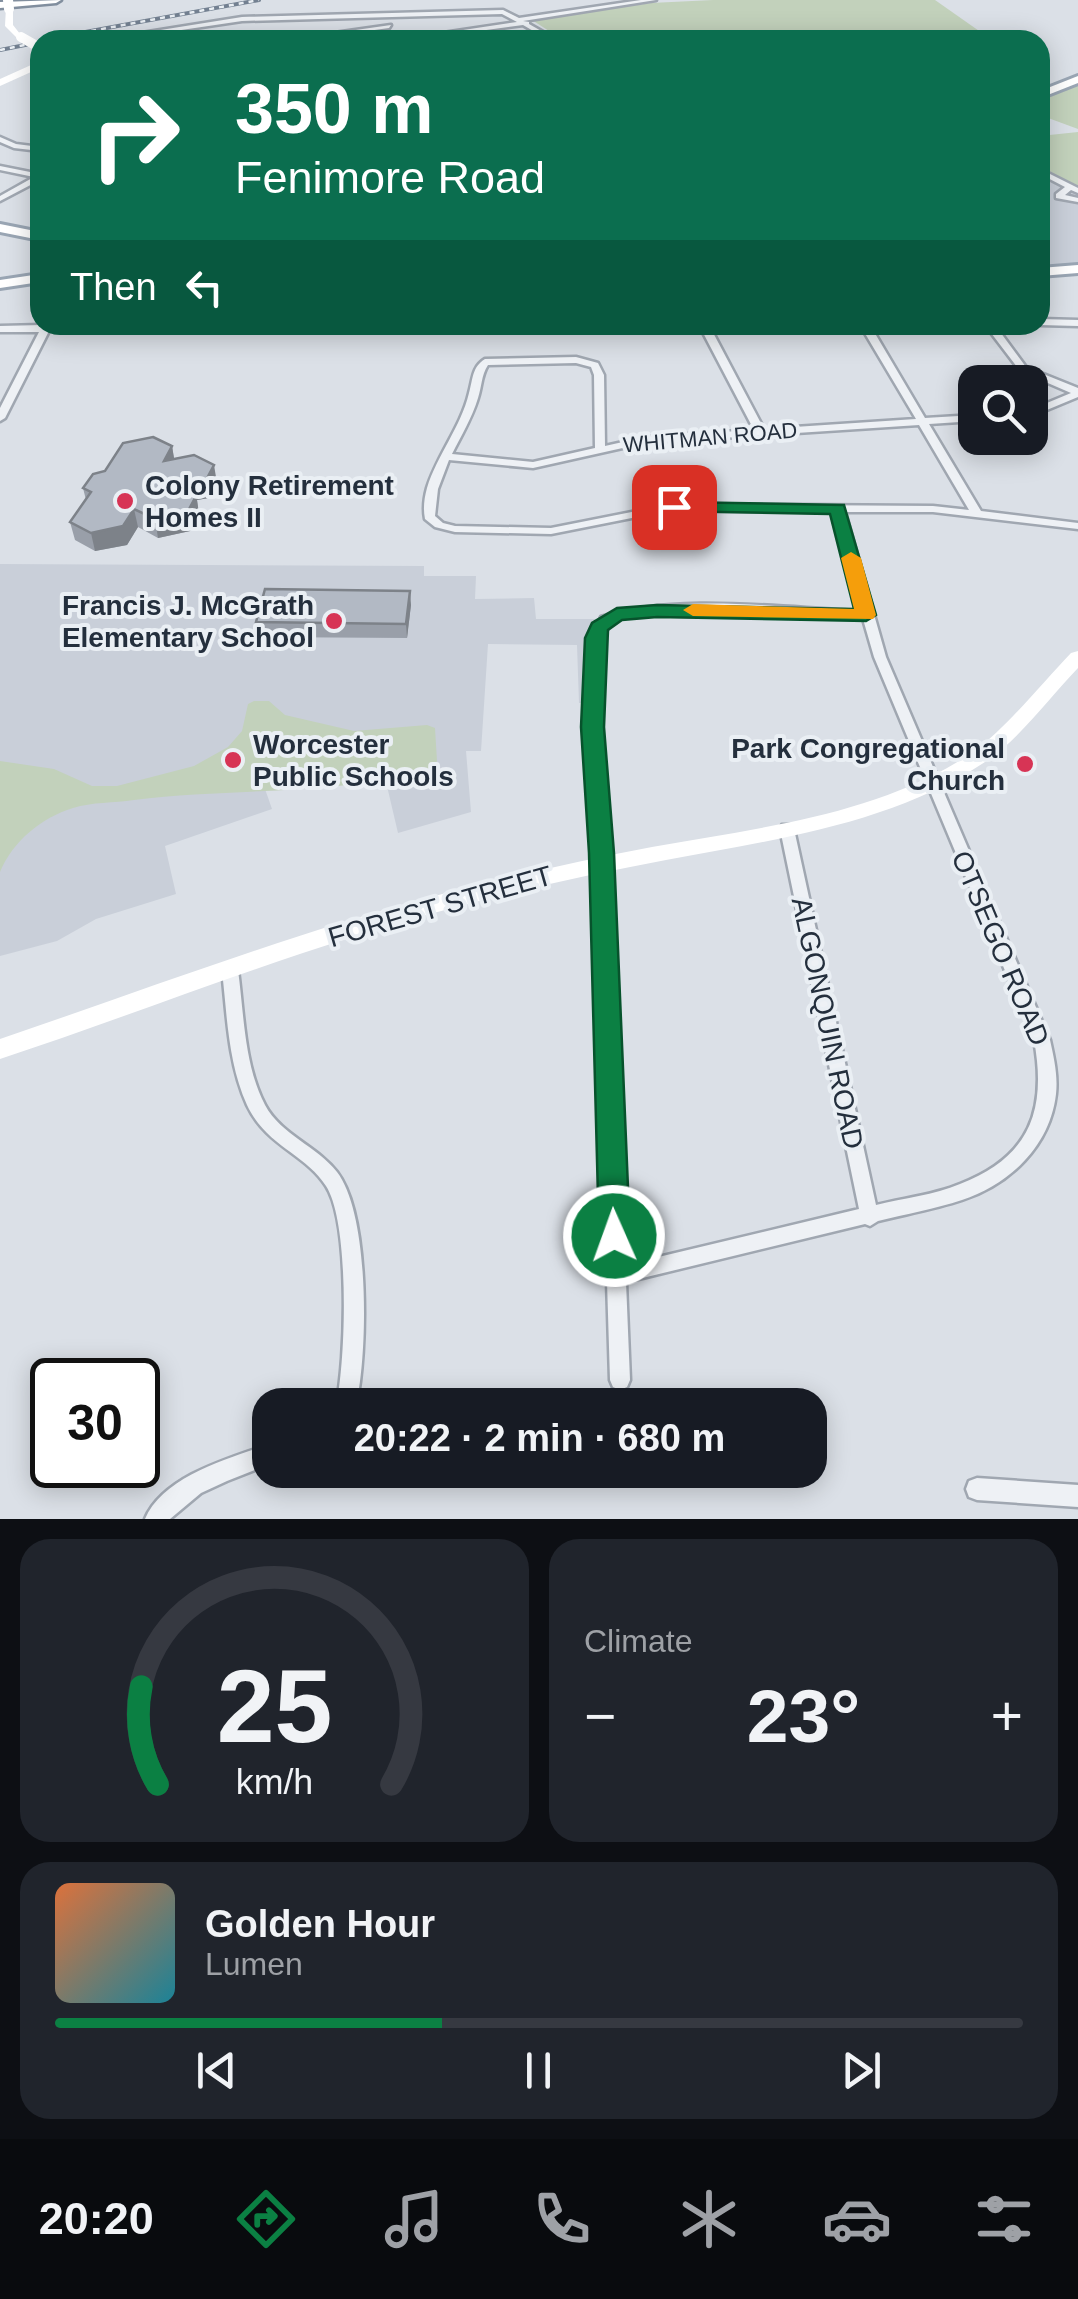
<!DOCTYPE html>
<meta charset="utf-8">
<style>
:root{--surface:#171b24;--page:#20242c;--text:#f1f3f6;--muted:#9ea1a6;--line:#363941;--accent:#0b8043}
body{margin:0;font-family:Helvetica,sans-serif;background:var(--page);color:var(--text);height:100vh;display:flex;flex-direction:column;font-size:38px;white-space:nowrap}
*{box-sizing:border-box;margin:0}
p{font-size:32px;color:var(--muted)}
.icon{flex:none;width:55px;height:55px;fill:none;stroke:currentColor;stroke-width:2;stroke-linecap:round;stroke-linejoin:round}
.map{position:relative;height:1519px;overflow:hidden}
.panel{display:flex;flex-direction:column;gap:20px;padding:20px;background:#0d0f14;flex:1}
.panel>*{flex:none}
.guide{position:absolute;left:30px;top:30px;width:1020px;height:305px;border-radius:30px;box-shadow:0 5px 25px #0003;background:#0b6e4f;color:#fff;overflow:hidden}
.buttons{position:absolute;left:958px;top:365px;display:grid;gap:20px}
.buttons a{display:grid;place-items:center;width:90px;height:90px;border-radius:20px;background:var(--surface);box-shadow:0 5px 25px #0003;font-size:50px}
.speed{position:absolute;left:30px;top:1358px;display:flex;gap:20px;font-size:50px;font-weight:700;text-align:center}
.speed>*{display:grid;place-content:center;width:130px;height:130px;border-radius:50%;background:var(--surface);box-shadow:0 5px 25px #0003;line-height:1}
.speed .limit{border:5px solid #111;border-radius:15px;background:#fff;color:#111}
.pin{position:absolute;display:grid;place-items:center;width:85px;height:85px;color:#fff;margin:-42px;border-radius:20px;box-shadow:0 5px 15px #0006}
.me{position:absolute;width:110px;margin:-55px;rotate:358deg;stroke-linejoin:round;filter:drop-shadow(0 0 8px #0008)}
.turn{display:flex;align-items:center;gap:35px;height:210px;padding:0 40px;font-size:45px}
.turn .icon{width:130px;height:130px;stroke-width:2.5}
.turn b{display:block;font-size:70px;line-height:85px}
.then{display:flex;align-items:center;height:95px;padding:0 40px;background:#0003;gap:20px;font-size:38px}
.big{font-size:75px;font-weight:600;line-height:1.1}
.panel .card{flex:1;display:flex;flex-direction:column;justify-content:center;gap:15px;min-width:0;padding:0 35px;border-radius:30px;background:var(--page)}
.panel .dial{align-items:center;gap:0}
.dial svg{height:260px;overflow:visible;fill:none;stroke:var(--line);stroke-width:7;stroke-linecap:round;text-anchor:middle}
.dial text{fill:var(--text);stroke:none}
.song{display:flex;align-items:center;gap:30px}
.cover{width:120px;height:120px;border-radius:15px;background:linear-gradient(135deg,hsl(20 70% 55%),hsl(190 70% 35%))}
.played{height:10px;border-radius:5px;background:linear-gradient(90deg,var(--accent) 40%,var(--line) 40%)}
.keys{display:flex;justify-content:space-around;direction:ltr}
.heat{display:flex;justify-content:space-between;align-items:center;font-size:55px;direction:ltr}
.panel .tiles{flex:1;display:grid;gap:20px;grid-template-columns:1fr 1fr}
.card:last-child{grid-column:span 2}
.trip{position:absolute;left:252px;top:1388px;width:575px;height:100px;border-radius:30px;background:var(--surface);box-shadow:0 5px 25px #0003;font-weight:600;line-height:100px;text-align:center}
.dock{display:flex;height:160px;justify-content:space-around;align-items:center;background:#090b0e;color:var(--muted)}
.dock .icon{width:70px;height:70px}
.dock .selected{color:var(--accent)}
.dock b{font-size:45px;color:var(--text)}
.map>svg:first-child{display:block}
.built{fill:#c9cfd9}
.green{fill:#c2d1bb}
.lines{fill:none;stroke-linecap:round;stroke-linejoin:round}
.minor-casing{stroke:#a0a7b1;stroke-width:5}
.primary-casing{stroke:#99a5b3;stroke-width:6}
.motorway-casing{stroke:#818e9e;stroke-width:5}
.minor{fill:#eef1f5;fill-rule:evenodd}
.secondary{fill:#fff;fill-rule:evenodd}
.primary{fill:#fff;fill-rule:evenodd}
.motorway{fill:#fff;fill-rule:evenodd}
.rail-casing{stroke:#738091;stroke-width:4}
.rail{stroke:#eaeff4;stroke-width:2.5;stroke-dasharray:5;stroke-linecap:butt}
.secondary-bridge{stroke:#fff;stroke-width:10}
.wall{fill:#999fa9}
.shaded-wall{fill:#7d8289}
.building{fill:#b2b9c4;stroke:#7d8289;stroke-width:2.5}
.route{fill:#0b8043;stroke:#07532c;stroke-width:2.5}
.slow{fill:#f59e0b}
.poi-dot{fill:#d73455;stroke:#eaeff4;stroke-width:4}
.labels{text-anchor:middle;stroke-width:8;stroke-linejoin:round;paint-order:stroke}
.far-street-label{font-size:22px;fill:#242f3d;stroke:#eaeff4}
.poi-label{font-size:28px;font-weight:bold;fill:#242f3d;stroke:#eaeff4;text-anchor:start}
.street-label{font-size:28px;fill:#242f3d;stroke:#eaeff4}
</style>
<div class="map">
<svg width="1078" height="1519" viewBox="0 0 1078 1519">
<rect width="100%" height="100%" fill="#dbe0e7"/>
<g class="built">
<polygon points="1040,166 1078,187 1078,263 1040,266"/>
<polygon points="0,564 424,566 424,576 476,576 475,599 534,598 536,619 596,619 592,627 594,703 579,703 577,645 488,644 481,751 466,751 471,812 398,833 383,769 265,789 272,809 165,846 176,894 96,919 57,941 0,956"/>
</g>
<g class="green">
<polygon points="713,0 935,0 992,40 563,40 532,20 651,3"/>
<polygon points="1078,85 1078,129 1040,115 1040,101"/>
<polygon points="1078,132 1078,187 1040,166 1040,136"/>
<path d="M254 701H269L285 715 354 731 427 725 435 728 437 761 433 768C337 797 233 787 134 800 114 803 92 802 73 808 41 818 13 841 0 872V761L54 769 92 786H117L194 766 228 747 242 731 248 704Z"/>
</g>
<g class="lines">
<defs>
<g id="minor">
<polygon points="641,0 656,0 523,21 529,22 529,24 557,40 549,40 523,25 413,40 403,39 517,22 502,14 242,21 114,40 98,40 242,17 503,10 519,18"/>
<polygon points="391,25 389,28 302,40 285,40"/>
<polygon points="0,137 16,144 40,147 40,151 14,148 0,142"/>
<polygon points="0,166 40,174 40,180 0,201 0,196 34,177 0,170"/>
<polygon points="1040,169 1078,188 1078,193 1071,190 1065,195 1078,198 1078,202 1056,198 1056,194 1065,187 1040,174"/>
<polygon points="1040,319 1078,320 1078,326 1040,325"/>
<polygon points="42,325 52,325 5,418 0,421 0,408 39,332 0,332 0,326"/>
<path d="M699 325H709L764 429 916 419 860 325H870L925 418 975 415V421L929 424 981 511 1078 523V529L933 512H845L886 657 1050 1040C1054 1058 1058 1076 1056 1094 1050 1146 1010 1184 962 1200 935 1209 906 1214 878 1221L870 1226 865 1224 626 1282 630 1380 627 1387 620 1390 613 1387 610 1380 596 919 585 696 591 638 601 617C675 593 782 608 861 611L833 512 672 510 551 534 455 532 435 527 425 519C423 509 424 499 427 488 437 455 461 427 469 393 473 379 472 367 485 359L576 357 598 363 604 375 605 446 645 437 754 430ZM576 363 591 367 594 375 595 448 533 462 452 454C461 436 472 418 478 398 482 386 481 376 488 365ZM919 425 969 510 933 506 672 504 551 528 455 526 443 523 435 516 438 489 449 460 533 468 645 443ZM690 613 863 619 874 657 1034 1040C1047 1110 1030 1157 960 1184 934 1195 904 1198 876 1205L794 829 792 825H782L780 829 859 1209 625 1265C620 1131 616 997 609 863 605 796 584 682 610 622L626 617Z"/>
<polygon points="985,325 995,325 1026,367 1078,388 1078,397 1030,417 1030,410 1071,393 1020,371"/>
<path d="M230 964 236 966 238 970C244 1014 244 1065 265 1105 281 1135 317 1146 337 1172 370 1215 368 1353 356 1405H336C346 1362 350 1223 326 1186 306 1154 266 1146 247 1105 228 1063 227 1015 222 970L224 966Z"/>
<path d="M270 1444V1464L227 1481 201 1493 170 1519H145C163 1476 230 1458 270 1444Z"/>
<polygon points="977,1478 1078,1485 1078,1507 977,1500 969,1497 966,1489 969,1481"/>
</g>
<g id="primary">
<polygon points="1078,76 1078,83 1040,98 1040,91"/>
<polygon points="0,224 40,232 40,240 0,232"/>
<polygon points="1078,265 1078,273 1040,276 1040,268"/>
<polygon points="40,274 40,282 0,288 0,280"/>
</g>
<polygon id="motorway" points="61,0 56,3 0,8 0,2"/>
</defs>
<use href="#minor" class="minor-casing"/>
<use href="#primary" class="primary-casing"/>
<use href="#motorway" class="motorway-casing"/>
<use href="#minor" class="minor"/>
<g class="secondary">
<polygon points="6,7 13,9 13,25 24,39 18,39 5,26"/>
<polygon points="40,61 40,68 0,86 0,79"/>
<path d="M1078 651V668C1052 695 1018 740 988 760 893 824 777 839 666 860 592 874 518 890 445 910 294 950 148 1010 0 1059V1039C147 989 295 932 446 893 514 876 583 860 652 847 762 827 882 815 976 750 1006 728 1044 681 1071 653Z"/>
</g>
<use href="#primary" class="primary"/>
<use href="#motorway" class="motorway"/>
<defs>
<g id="rail">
<polyline points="42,40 259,0"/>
<polyline points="0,50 40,42"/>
</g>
</defs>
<use href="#rail" class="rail-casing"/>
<use href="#rail" class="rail"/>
<g class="secondary-bridge">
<polyline points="8,0 9,9"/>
<polyline points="21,37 35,45"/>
</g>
</g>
<g class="wall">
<polygon points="172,446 174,459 217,483 209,498 197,500 199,514 190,531 158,538 138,527 127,545 95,551 75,540 70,522 86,500 83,488 105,471"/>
<polygon points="411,605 407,638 258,637 256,622"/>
</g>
<g class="shaded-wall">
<polygon points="172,446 175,464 164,461"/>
<polygon points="214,465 217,483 209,498 197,500 199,514 190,531 158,538 155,519 175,486"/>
<polygon points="134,509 138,527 127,545 95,551 91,533"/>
<polygon points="410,591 411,605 407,638 406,624"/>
</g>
<g class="building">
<polygon points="153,437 172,446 164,461 194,455 214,465 206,480 175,486 196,496 187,513 155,519 134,509 123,526 91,533 70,522 91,492 83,488 93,474 105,471 123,443"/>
<polygon points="265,589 410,591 406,624 256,622"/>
</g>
<polygon class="route" points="674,502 844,505 876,615 866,621 657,617 622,620 608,630 604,727 614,853 630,1236 625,1246 614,1250 604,1246 599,1236 589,853 581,727 585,638 592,623 617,608 657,605 854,609 830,514 667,511 667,503"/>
<polygon class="slow" points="851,552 861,558 876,615 873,619 693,616 683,610 693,604 854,609 841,558"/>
<g class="poi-dot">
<circle cx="125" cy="501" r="10"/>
<circle cx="334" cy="621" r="10"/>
<circle cx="233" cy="760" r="10"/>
<circle cx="1025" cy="764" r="10"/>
</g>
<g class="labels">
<g class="far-street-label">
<text transform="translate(710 437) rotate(-5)" y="8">WHITMAN ROAD</text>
</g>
<g class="poi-label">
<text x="145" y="495">Colony Retirement<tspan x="145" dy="32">Homes II</tspan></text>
<text x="314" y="615" text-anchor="end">Francis J. McGrath<tspan x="314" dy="32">Elementary School</tspan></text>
<text x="253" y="754">Worcester<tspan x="253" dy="32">Public Schools</tspan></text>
<text x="1005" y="758" text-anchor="end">Park Congregational<tspan x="1005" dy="32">Church</tspan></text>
</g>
<g class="street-label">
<text transform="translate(440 906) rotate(-16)" y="10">FOREST STREET</text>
<text transform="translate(1001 948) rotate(67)" y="10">OTSEGO ROAD</text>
<text transform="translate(828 1023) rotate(78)" y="10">ALGONQUIN ROAD</text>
</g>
</g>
</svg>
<div class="buttons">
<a><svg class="icon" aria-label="search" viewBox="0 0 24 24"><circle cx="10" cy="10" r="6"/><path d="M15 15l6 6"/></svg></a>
</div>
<div class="speed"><div class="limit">30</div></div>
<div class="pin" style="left:674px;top:507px;background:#d93025"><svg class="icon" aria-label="arrive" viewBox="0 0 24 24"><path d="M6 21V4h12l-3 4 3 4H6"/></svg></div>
<svg class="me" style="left:614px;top:1236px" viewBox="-20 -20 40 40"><circle r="17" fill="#0b8043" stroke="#fff" stroke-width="3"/><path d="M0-11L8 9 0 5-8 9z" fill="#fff"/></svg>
<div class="trip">20:22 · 2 min · 680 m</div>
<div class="guide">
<div class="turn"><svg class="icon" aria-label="right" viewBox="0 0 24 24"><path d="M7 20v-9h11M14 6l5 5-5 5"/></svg><div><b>350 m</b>Fenimore Road</div></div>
<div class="then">Then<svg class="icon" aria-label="left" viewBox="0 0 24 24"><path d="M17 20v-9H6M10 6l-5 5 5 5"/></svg></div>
</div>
</div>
<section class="panel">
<div class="tiles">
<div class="card dial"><svg viewBox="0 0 100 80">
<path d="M14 69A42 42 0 1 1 86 69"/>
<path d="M14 69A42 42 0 0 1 9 39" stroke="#0b8043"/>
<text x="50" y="56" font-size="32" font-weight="700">25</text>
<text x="50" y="72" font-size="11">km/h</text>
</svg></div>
<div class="card"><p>Climate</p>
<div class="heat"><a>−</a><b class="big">23°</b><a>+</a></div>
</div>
<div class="card">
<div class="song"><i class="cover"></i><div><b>Golden Hour</b><p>Lumen</p></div></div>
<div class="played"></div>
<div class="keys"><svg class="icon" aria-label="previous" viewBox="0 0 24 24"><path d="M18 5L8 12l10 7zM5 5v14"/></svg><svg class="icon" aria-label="pause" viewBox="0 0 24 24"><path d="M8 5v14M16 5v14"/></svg><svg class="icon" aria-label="next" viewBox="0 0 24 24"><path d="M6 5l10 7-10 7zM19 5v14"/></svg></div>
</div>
</div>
</section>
<nav class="dock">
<b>20:20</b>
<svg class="icon selected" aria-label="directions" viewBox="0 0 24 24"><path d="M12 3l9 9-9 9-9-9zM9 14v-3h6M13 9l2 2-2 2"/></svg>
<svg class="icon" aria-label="music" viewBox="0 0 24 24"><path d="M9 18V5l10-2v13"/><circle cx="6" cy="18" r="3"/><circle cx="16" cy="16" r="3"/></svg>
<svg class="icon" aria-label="phone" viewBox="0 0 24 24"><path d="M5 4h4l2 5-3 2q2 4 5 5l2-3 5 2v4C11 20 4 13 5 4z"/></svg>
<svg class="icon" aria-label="climate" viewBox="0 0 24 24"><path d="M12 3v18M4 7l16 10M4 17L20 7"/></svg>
<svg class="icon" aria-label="car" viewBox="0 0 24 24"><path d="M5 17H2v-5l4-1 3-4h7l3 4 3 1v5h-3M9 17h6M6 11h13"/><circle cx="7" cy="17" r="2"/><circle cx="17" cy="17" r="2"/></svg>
<svg class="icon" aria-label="filters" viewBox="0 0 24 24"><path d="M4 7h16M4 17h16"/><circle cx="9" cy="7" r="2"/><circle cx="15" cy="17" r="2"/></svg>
</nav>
